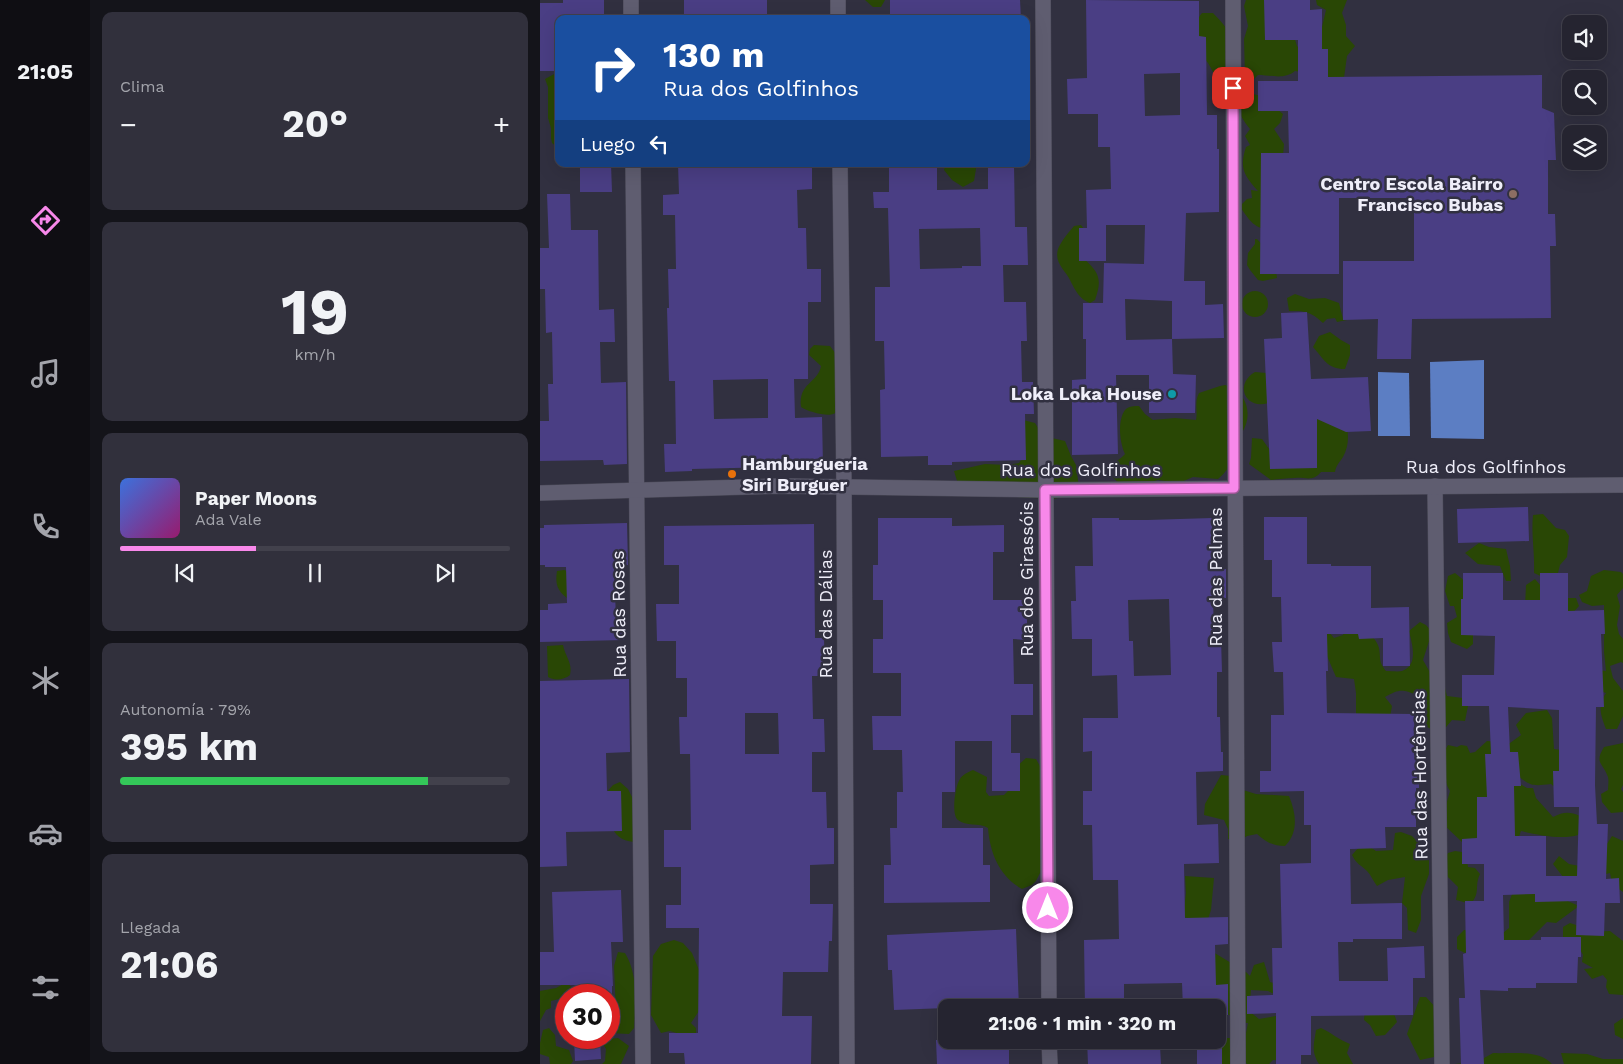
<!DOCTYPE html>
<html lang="es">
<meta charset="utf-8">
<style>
:root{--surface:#252430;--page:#31303c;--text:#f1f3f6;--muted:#a3a4ab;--line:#42414c;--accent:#f888ea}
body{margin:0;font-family:"Work Sans",sans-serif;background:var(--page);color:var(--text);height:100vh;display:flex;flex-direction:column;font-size:19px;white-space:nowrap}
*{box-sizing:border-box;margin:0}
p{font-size:16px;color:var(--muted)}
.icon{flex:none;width:28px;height:28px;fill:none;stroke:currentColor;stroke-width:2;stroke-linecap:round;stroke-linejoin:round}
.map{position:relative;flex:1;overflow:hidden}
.sheet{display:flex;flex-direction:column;gap:12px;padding:12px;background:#14141a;width:450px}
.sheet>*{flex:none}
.top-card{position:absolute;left:15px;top:15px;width:475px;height:152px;border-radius:10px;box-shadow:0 5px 20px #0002,0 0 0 1px var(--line);background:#1a4fa0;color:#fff;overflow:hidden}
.buttons{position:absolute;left:1022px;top:15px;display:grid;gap:10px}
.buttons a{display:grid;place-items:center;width:45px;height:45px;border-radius:10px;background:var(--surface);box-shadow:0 5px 20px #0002,0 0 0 1px var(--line);font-size:25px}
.speed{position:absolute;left:15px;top:984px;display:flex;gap:10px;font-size:25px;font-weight:700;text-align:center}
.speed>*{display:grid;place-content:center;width:65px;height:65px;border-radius:50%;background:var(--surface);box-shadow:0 5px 20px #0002,0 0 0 1px var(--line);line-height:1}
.speed .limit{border:8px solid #d22;background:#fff;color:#111}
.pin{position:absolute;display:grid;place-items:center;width:42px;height:42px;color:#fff;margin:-21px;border-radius:10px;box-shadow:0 2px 8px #0006}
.me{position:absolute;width:55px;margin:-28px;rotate:0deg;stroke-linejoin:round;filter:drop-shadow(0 0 4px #0008)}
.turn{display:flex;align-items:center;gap:18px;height:105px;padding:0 25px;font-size:22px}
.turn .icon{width:65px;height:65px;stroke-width:2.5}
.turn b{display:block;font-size:35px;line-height:42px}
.then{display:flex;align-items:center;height:48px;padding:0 25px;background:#0003;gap:10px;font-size:19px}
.big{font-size:38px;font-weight:700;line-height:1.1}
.sheet .widget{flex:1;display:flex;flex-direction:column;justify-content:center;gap:8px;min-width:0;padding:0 18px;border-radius:10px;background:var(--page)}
.sheet .dial{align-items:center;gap:0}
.dial b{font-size:65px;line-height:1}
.song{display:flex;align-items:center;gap:15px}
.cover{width:60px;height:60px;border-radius:8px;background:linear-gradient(135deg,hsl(220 70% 55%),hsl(320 70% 35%))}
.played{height:5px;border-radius:2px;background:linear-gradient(90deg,var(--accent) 35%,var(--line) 35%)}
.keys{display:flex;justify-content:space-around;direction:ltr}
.heat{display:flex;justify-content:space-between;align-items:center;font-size:28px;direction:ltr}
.charge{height:8px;border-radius:4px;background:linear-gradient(90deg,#34c759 79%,var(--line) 0)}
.trip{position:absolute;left:398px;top:999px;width:288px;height:50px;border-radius:10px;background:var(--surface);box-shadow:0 5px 20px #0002,0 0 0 1px var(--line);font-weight:700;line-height:50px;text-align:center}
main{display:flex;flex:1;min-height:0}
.menu{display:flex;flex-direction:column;width:90px;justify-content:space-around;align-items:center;background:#0f0e13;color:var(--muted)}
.menu .icon{width:35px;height:35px}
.menu .active{color:var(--accent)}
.menu b{font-size:22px;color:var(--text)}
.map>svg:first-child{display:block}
.green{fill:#294705}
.water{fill:#5c7ec3}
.building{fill:#4a3e84;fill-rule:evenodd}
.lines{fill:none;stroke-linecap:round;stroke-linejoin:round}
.minor-casing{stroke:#4c4b59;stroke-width:16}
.minor{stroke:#5f5d70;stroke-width:15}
.route-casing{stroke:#a15898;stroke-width:12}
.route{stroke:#f888ea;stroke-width:9}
.education-dot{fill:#8d6e63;stroke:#313040;stroke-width:2}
.culture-dot{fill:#0f9aa8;stroke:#313040;stroke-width:2}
.food-dot{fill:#e8710a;stroke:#313040;stroke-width:2}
.labels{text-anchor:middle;stroke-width:5;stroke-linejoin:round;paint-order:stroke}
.poi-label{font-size:18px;font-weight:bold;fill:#efeef9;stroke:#313040;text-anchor:end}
.street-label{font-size:18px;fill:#efeef9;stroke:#313040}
</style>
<main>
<nav class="menu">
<b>21:05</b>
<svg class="icon active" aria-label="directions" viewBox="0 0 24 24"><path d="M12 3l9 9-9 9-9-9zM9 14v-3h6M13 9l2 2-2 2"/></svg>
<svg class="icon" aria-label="music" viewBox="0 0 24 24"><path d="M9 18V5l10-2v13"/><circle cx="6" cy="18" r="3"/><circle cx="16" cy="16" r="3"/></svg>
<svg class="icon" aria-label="phone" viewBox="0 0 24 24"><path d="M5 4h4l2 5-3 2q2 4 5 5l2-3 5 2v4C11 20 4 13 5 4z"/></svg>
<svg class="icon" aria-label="climate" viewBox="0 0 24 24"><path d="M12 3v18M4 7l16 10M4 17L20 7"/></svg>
<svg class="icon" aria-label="car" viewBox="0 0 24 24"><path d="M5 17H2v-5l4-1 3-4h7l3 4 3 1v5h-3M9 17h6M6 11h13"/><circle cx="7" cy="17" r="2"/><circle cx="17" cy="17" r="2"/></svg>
<svg class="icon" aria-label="filters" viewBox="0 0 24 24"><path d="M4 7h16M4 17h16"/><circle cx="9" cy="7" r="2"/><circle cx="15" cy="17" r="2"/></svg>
</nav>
<section class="sheet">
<div class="widget"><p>Clima</p>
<div class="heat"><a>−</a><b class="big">20°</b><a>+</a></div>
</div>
<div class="widget dial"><b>19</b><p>km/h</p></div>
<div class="widget">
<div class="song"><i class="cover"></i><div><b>Paper Moons</b><p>Ada Vale</p></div></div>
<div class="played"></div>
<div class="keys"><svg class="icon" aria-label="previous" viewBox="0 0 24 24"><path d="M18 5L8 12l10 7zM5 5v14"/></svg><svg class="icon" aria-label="pause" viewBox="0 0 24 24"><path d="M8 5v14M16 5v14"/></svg><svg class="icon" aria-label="next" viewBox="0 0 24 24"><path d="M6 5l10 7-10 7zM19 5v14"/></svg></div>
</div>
<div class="widget"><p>Autonomía · 79%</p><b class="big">395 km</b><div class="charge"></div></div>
<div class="widget"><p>Llegada</p><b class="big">21:06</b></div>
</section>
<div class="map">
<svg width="1083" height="1064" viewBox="0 0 1083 1064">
<rect width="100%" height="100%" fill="#313040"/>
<g class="green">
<polygon points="325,0 345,0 341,7 333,7"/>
<path d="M706 0H727L753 33 757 46 765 54 763 72 755 71C744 80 731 75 718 75L712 81 705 77 704 39 708 26 704 6Z"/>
<polygon points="776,0 807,0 802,13 806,25 806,36 815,46 807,56 803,85 793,92 768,32 778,32 782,27 786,10 777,5"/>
<path d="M662 13H673C682 22 707 50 700 64 697 69 691 74 687 79 674 78 674 73 668 63 666 60 662 57 660 54 653 43 653 23 662 13Z"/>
<polygon points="16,73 19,73 19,149 12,143 11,138 11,128 8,118 8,87 5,79"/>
<path d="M710 90 713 94 721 96 743 114 740 123 734 129 744 144 742 168 731 231C714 227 711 223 701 208L702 204 707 199 712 198 711 190 718 191C704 175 699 168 706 147L710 145 705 136 710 129C698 114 693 103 710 90Z"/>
<polygon points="406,164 435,164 436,169 434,181 423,187 412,180 404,170"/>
<path d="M541 225 544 229V259C560 273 562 280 555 300L550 303C539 299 535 290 530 280 525 270 514 263 518 249 521 241 529 232 534 226Z"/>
<path d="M715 239H717C726 248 736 265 737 278L723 281 718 280 710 270 707 265 708 253 715 244Z"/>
<circle cx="715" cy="304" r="13"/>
<path d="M755 294 769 299 785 298 799 303 803 319 807 320 797 322 795 318 787 319 783 323C770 311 765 311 749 311L747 298Z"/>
<path d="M790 332 801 340 810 345V355L805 369C787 369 784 359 773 347L779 336Z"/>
<path d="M274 345 290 346 296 354 303 406C300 409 297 413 293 414 287 417 266 411 261 407 258 383 278 383 281 366L269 355 270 349Z"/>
<path d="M715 372 726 373 728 403C705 410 694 384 715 372Z"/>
<path d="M685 385C705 390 713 412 704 429 701 435 695 439 693 445 686 462 695 465 678 479L653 477 639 483 618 480 607 483 581 485 569 474C569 464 579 461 585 454 580 443 577 421 585 410 588 406 595 406 599 406L605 414 613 420 635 418 656 420C658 411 654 402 659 393L680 386Z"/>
<path d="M769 407 806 423C809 435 809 446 803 457 800 462 796 465 795 472H781C773 482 766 477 755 478 747 478 739 479 731 480L709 464 711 458 712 438 722 439 740 464Z"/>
<polygon points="479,419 495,423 503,436 525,441 531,456 536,465 540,495 511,499 477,497 464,486 448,481 418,484 414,471 445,464 467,465 479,463 486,452 479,444"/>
<path d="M1003 514 1016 528 1025 530 1029 536 1027 557 1020 565 1018 573 1005 578 994 573C995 554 991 534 993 515Z"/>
<polygon points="939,543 949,547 966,549 970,566 971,581 966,581 960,566 938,564 925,553"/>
<path d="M24 570 33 573 27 598C17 591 15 583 17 571Z"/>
<path d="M1064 570 1081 572 1083 574V588L1077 595 1080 606 1077 625 1079 634 1083 639V663L1081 662 1070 666 1073 678 1083 691V716L1077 729H1066C1061 715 1057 707 1066 693L1047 687 1058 670 1066 671 1064 652V605L1052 606 1042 602 1039 595 1047 591 1051 576Z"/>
<polygon points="915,573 926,582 933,632 933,644 927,649 911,642 908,633 907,623 917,617 914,606 910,606 905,591 908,576"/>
<polygon points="995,579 1006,592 1023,601 1028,598 1036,598 1039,606 1030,616 985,607 986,585"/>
<path d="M880 622 886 625 892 632 883 660 892 676 905 688 907 696 923 698 928 706 925 721 912 720 901 733 882 725 877 695C862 689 859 689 845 697L852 706 849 722H816V693L814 679 796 677 787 656 781 623 794 638 803 635 807 625C820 630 835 633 839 648 841 659 838 661 846 671 851 671 858 672 862 671 879 665 872 644 869 631Z"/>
<path d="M23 645C25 656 33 663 30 675 24 680 14 681 8 677L7 646Z"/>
<path d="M1007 710 1012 718 1014 749 1021 750 1018 790 1011 784C994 786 991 787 977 775L955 778 939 833 934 843 922 842 903 824 906 805 910 791C902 777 899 758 908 745L917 747 921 745 927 746 930 753 935 752 947 741 970 743 981 735 976 725 986 713Z"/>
<path d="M1083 743V785L1081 789 1083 792V812L1071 813 1062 802 1061 794 1068 790C1068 786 1069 781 1068 777 1063 763 1054 763 1064 747Z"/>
<path d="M486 758 496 759 501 768 506 861 496 881 492 885 482 889C459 876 450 853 448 828 439 822 426 827 418 820 411 815 415 786 420 779 422 775 428 772 433 770L447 777 446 792 449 796 464 795 468 791 474 769Z"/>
<path d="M681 775 691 776 703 790 716 794 749 796C756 813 759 832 745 846 733 846 726 842 717 834L707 836 698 842 688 839V829L684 820 664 815 665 804Z"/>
<path d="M974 780 987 788H993L996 798 1013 817C1023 812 1029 811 1040 816L1042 827 1038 835C1023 840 997 835 981 831L977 842 949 823Z"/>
<path d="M80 782 88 789 93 799 94 842C68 840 69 816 64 795L73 785Z"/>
<path d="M861 832 872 836 884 849 889 861V874L881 896V920L876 933 868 930 867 908 862 903 865 877 848 880 837 886C833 881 831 875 827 871 820 864 817 865 812 855L819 847 826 844 836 851 853 850 855 833Z"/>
<polygon points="1072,836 1083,841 1083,892 1072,884 1070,873 1066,874 1058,888 1027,882 1013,864 1019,856 1029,864 1045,867 1061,853"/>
<path d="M915 851 922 852 927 861 928 867 935 868 940 874C934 887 941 891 931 904L916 900 918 887 905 874 903 861 908 853Z"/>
<polygon points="645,876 674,878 671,910 667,922 643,917 646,893"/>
<polygon points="978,879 1039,906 1016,923 1007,922 973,956 932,948 925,953 917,949 917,937 924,930 963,933 969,928 969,902"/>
<polygon points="1030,923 1042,927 1050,932 1070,931 1083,941 1083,995 1069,994 1066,987 1067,980 1063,975 1052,979 1044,969 1053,968 1042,962 1043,955 1036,942 1023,937 1023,927"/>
<polygon points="134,940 143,943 152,953 159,970 159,1011 151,1023 156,1028 156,1039 130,1031 121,1033 111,1015 113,956 121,944"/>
<path d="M78 952 85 953C98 974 96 1004 94 1028L89 1034 69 1033V1013H76L74 966Z"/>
<polygon points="673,952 706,972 710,976 714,965 724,962 730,982 740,985 744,999 728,991 711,990 709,1011 719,1019 736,1016 742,1020 747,1061 733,1060 729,1064 707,1064 705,1062 702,1064 670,1064 676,1038 705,1038 708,1023 704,1023 676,1008"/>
<polygon points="27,982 32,988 32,995 26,995 26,1018 25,1020 22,1015 19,999 11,1001 11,1008 6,1010 0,1021 0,991 16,988"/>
<polygon points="880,997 886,997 897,1009 897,1023 894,1032 894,1057 880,1060 867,1034"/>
<polygon points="825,1008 853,1011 857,1022 845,1035 836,1036 830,1025 824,1020"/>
<polygon points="1083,1018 1083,1039 1075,1035 1074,1024"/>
<polygon points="9,1028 15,1035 16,1046 29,1050 33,1061 31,1064 10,1064 9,1057 0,1054 0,1043 3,1030"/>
<path d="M781 1028C792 1033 799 1040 810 1044L807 1053 813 1064H779C771 1051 774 1044 776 1030Z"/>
<polygon points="78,1038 89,1046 81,1064 62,1064 65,1061 66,1049 63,1044 69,1039"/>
<path d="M953 1053C971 1054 999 1049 1012 1064H915L937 1062Z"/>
<polygon points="1021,1053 1047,1054 1063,1059 1083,1059 1083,1064 1024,1064"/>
</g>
<g class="water">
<polygon points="944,360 944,439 891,438 890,362"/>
<polygon points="838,372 869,373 870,436 838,436"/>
</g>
<g class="building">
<polygon points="23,0 64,0 64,19 19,19 19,71 0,71 0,3 23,3"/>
<rect x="144" y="0" width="83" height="19"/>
<polygon points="350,0 480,0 481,19 350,19"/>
<path d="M546 0 659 1V36L666 37 667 115H677V149H679V212L646 213 644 281H665V305L683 304 684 338 632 339 633 374 656 375 655 413H609V375H576L578 454 532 455V380L546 379V339H543V303H563L564 263 604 264 605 225H566V261H539V228H547L546 190 571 189 570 147H558V114H528L527 79 547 78ZM640 73V115L605 116 604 74ZM585 299 632 301V339L586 340Z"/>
<polygon points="724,0 770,0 770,10 782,9 782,49 788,49 788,77 1002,75 1002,108 1014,113 1015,139 1016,160 1008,160 1008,214 1015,214 1016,246 1010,246 1011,318 872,319 871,359 837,359 838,319 803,320 803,261 874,261 874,198 799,198 799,274 720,274 721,153 749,153 748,111 718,111 718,81 758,81 758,40 725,40"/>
<polygon points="40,164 71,164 72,192 40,192"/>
<path d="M138 164H272V189L257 190 258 228H266L267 269H281V302H268V379H254L255 418 282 417 283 466 152 469V471L125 472 124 444H136L135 381H129L127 308H129L128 269H136L135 215H123V195L139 194ZM228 379V418L174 419 173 380Z"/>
<path d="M349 164H397V190L448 189V164H474L475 227H487L488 265H463L464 302H486L487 341H481L482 382H493L494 414H485L486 460 412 462V465H388V456L341 457 340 390 345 389 344 341H335V287H350L348 208H334L333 192H349ZM440 228 441 266H422V268L380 269 379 229Z"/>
<polygon points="7,194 30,194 31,230 58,230 59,310 74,309 75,342 60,342 61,383 86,382 87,464 64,465 63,460 0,461 0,421 9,421 8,384 13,384 12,332 6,333 5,289 0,289 0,248 9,248"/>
<polygon points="767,312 771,379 828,377 831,431 806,432 777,419 777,468 730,469 724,339 742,338 741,313"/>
<polygon points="988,507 989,541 918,543 917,509"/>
<polygon points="724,517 767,517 767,564 791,564 791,566 831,566 831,608 869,607 870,666 843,666 843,638 819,639 818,634 787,634 788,671 786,671 787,713 874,714 875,756 879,756 879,788 876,788 876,827 845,827 846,848 810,849 811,904 862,903 862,939 813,939 813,942 798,942 799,981 848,981 847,948 884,946 885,978 873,978 873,1015 771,1016 771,1055 761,1055 761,1064 736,1064 736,1013 707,1014 707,996 733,995 732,948 742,948 740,864 771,863 771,825 764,825 764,791 720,792 720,771 731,771 731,715 744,715 743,672 734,672 732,642 742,642 741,597 732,597 732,560 724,560"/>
<polygon points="338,518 412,518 412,526 464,525 464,552 453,552 453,600 487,600 487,640 473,639 474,684 493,684 493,715 471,715 471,753 480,753 480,791 452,791 452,741 415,741 415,792 402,792 402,828 443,828 443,865 450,865 450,902 344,903 344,865 351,865 350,828 357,828 357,792 363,792 362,750 333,750 332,716 361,716 361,673 333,673 333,639 343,639 343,600 333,600 333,565 338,565"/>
<path d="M552 518H579V520H607L672 518 673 570 686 569V598H673L674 638H681L682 672H677V717H680L681 752H683V771L656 772 657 825 678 824 679 863 644 864 645 918 688 917V944L675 945 676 985 688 984V1015H676V1008H643L642 983 584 984V1008H545L544 940 579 939 578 880H553L552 825H543V791H552V751L543 752V718H578L577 675 552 676V639H532L531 601H536L535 566H553ZM629 599 631 675 594 676 593 641H589L588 600Z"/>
<polygon points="87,523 88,565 74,566 76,619 84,619 84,640 0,642 0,610 8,610 8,604 27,603 26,567 5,567 5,565 0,565 0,528 4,528 4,525"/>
<path d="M274 524 275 638H284L285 676H272L273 719H284L285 752H272V792H286L287 828H294V864L270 865V904H293L292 941H289L288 972H243L242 1016H272L271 1064H145L144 1053H129V1033H158L159 928H126V905H141V867H124V830H151L150 754H140L139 717H147V678H136V641H117L116 604H139V565H124V526ZM205 713H238L239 754H205Z"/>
<path d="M923 573H963V600H1000V573H1028V611L1064 610 1065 634H1061L1064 707H1056L1055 785 1057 824H1068L1066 879 1079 878 1080 903H1065L1064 936 1036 935 1037 901 995 902V894L963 895 964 940H1001V937H1041V957H1038L1037 983H996V988H968V991L940 990 944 1064H921L919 998H925L923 954 926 953 925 901H944V864H922V839L937 838V797H947L945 754H951L949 706H922V675H954L955 636 921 635V599H923ZM968 707 1019 710V771H1013L1014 807H1039L1037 876H1006V836H975L974 786H981L978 752H970Z"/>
<polygon points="89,679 90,752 66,753 67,791 81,791 82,831 26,832 27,866 0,867 0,681"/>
<polygon points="81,890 83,942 71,942 73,986 72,986 72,995 39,995 39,987 36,987 36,985 0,985 0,952 14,952 12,892"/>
<polygon points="476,929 479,1008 406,1008 354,1010 352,970 348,970 347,935"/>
<polygon points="34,1038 60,1038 61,1059 35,1061"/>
<polygon points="396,1040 469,1040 469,1064 397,1064"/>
<polygon points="547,1040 585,1040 585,1047 620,1046 621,1064 548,1064"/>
<rect x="657" y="1040" width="25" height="24"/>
</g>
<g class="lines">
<defs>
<g id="minor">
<polyline points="91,0 91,19"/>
<polyline points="298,0 298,19"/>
<polyline points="503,0 509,1008"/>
<polyline points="693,0 698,1064"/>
<polyline points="93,164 103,1064"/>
<polyline points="300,164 304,487 307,1064"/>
<polyline points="895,486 902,1064"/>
<polyline points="0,493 242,486 505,490 1083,485"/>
<polyline points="509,1040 510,1064"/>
</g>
</defs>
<use href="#minor" class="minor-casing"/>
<use href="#minor" class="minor"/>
</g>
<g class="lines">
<defs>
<polyline id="route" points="508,908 505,490 694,488 693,88"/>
</defs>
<use href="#route" class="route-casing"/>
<use href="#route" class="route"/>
</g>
<circle class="education-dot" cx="973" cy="194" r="5"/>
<circle class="culture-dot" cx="632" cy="394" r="5"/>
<circle class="food-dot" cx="192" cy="474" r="5"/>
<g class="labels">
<g class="poi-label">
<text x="963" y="190">Centro Escola Bairro<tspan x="963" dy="21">Francisco Bubas</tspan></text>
<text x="622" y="400">Loka Loka House</text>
<text x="202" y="470" text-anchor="start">Hamburgueria<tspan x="202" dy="21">Siri Burguer</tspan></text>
</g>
<g class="street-label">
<text x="946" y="473">Rua dos Golfinhos</text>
<text x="541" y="476">Rua dos Golfinhos</text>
<text transform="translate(676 577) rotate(-90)" y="6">Rua das Palmas</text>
<text transform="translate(487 579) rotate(-90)" y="6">Rua dos Girassóis</text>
<text transform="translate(79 614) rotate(-91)" y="6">Rua das Rosas</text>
<text transform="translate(286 614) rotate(-90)" y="6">Rua das Dálias</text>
<text transform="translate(880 775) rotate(-91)" y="6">Rua das Hortênsias</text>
</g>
</g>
</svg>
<div class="buttons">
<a><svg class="icon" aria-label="sound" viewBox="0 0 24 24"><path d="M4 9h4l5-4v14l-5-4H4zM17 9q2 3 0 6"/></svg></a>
<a><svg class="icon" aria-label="search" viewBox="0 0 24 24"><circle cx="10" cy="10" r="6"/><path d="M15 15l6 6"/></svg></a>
<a><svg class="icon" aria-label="layers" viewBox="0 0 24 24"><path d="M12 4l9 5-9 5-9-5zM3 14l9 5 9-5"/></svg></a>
</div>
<div class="speed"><div class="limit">30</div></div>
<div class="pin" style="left:693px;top:88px;background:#d93025"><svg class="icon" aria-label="arrive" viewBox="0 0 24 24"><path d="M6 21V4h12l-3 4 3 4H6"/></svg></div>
<svg class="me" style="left:508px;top:908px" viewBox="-20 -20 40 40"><circle r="17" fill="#f888ea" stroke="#fff" stroke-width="3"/><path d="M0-11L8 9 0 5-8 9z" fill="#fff"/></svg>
<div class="trip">21:06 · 1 min · 320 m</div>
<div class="top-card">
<div class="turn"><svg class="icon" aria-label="right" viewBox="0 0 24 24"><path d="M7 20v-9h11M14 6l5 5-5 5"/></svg><div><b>130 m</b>Rua dos Golfinhos</div></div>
<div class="then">Luego<svg class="icon" aria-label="left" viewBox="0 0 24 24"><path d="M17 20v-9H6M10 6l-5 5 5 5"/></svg></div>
</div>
</div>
</main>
